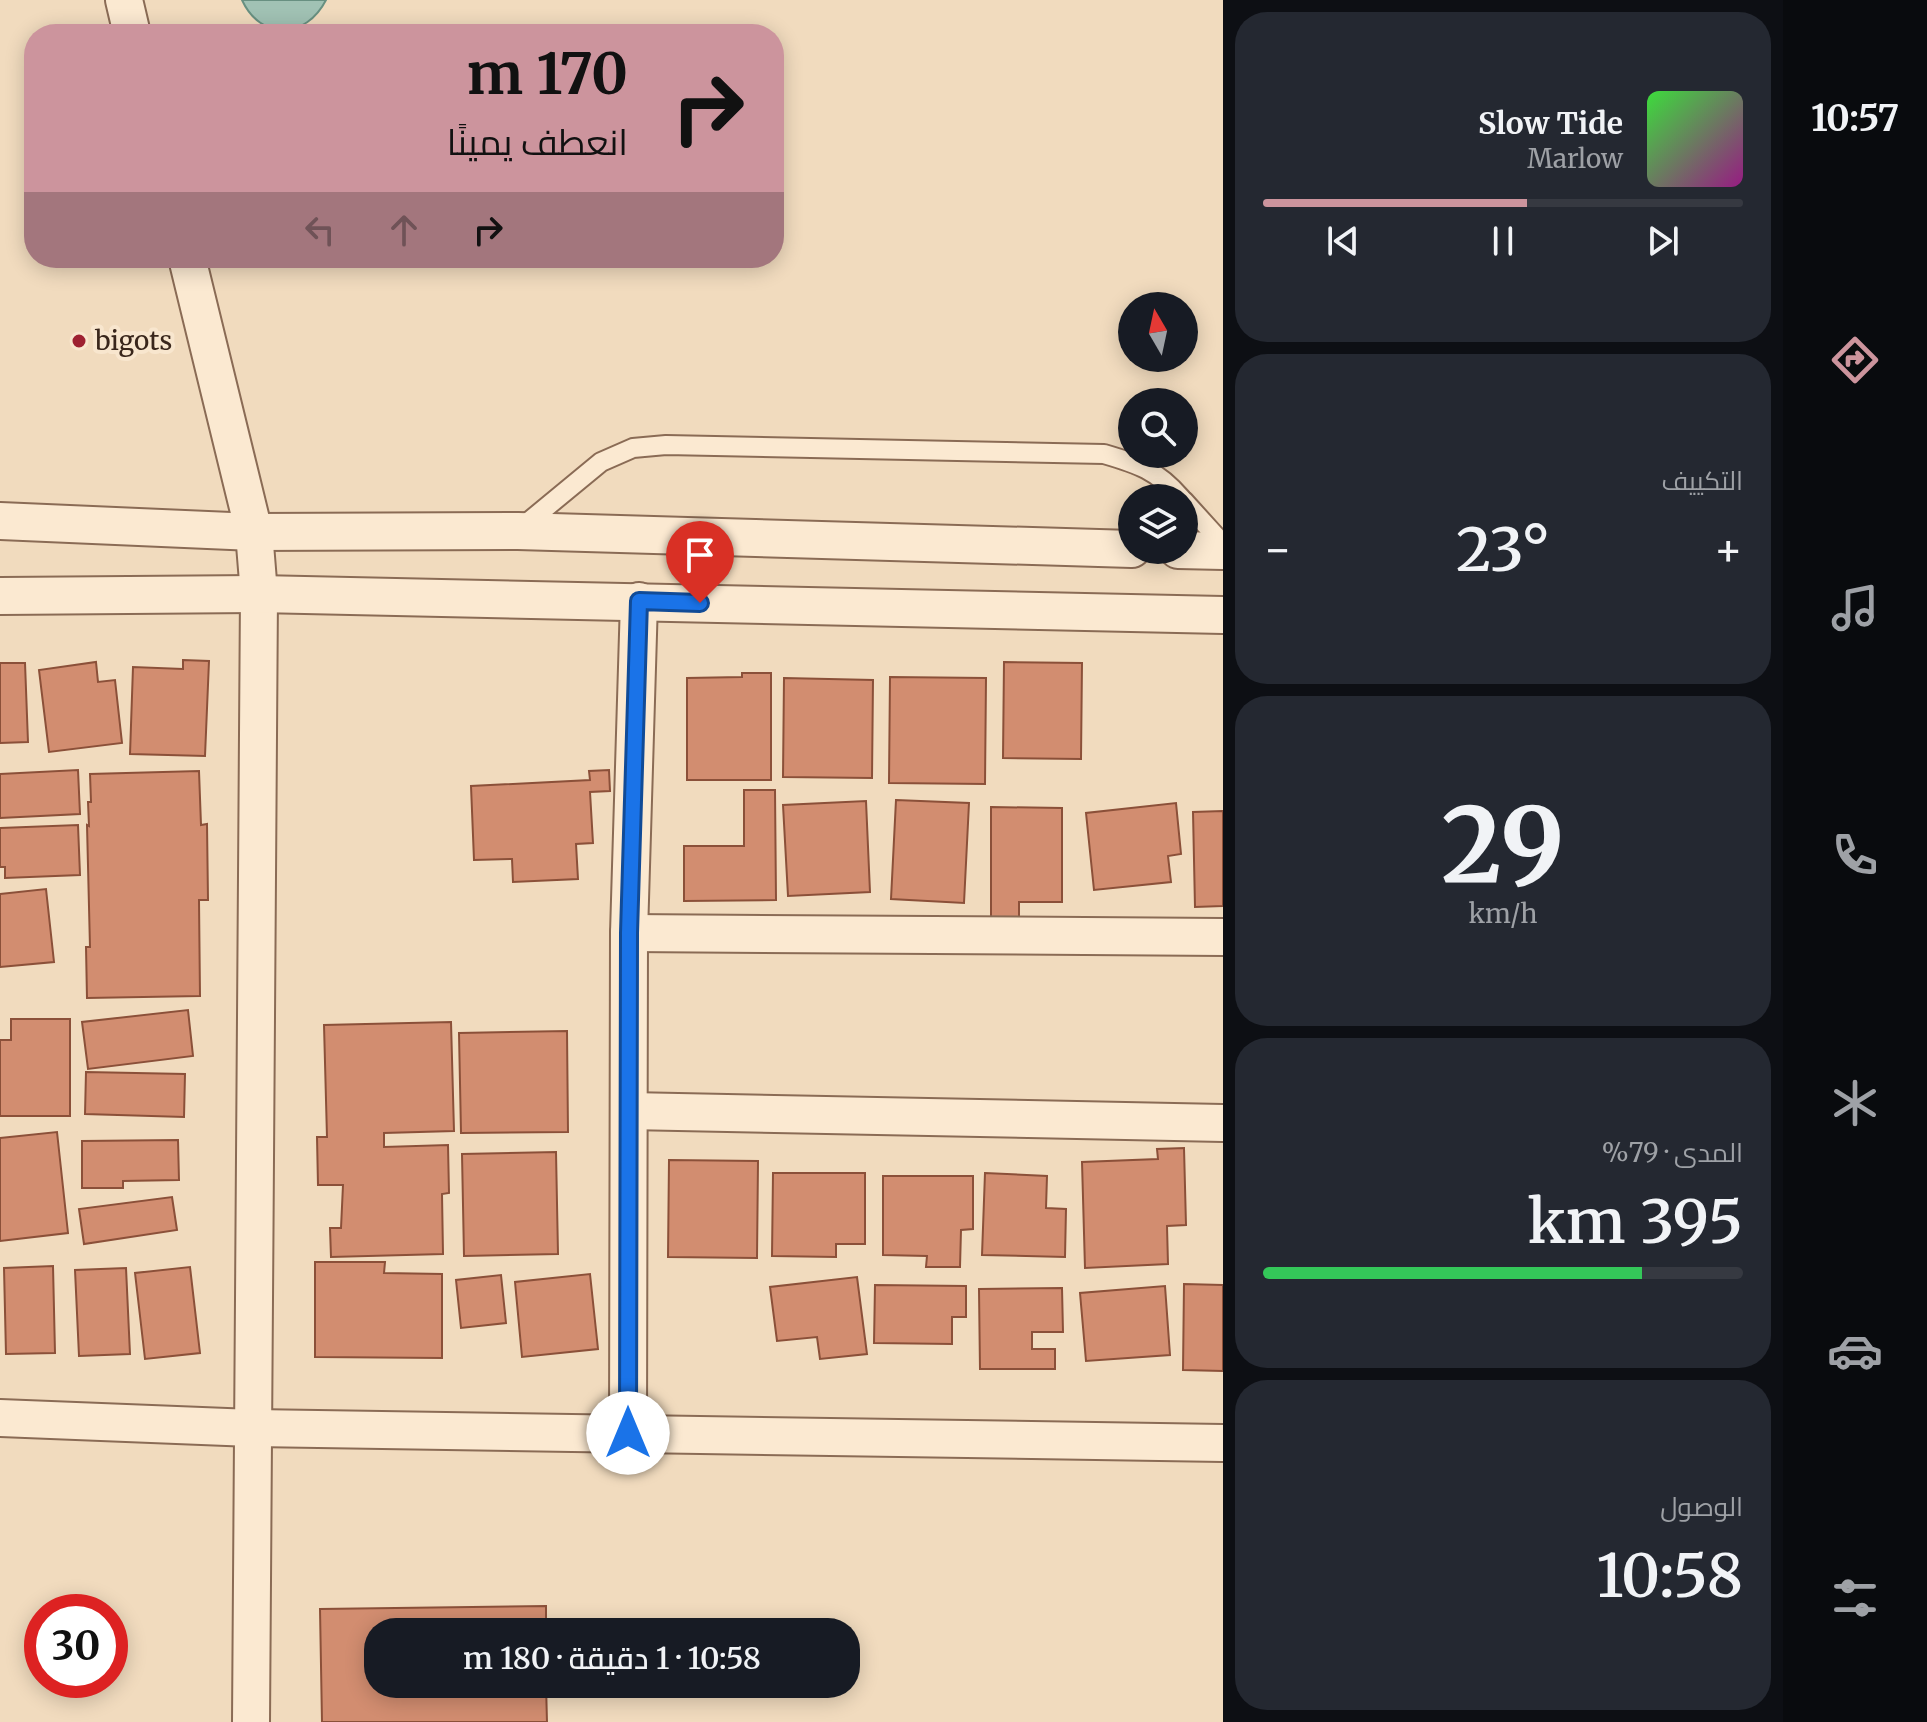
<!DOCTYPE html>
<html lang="ar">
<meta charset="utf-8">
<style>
:root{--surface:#171b24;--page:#242831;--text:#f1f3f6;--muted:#9ea1a6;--line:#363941;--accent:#cc949d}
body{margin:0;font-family:Merriweather,Cairo,serif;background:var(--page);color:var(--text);direction:rtl;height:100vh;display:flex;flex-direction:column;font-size:30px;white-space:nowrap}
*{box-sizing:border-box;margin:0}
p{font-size:26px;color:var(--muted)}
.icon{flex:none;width:44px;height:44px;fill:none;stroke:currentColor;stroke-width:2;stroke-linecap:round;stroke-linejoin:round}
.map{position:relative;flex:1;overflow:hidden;direction:ltr}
.side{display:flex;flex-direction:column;gap:12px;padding:12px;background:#0d0f14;width:560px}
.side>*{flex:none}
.banner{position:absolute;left:24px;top:24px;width:760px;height:244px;border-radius:32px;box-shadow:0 4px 20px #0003;direction:rtl;background:#cc949d;color:#111;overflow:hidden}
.needle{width:52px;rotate:351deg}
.controls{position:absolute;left:1118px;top:292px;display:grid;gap:16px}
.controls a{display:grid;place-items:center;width:80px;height:80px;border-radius:50%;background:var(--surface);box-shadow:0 4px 20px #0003;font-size:40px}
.speed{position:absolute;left:24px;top:1594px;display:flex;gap:16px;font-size:40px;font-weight:700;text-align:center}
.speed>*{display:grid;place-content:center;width:104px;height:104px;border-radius:50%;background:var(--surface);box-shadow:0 4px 20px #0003;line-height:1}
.speed .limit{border:12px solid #d22;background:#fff;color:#111}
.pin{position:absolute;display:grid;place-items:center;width:68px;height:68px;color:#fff;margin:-82px -34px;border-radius:50% 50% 50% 0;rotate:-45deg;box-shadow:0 0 8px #0007}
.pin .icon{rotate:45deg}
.me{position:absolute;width:88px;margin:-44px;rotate:0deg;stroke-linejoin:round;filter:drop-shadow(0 0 6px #0008)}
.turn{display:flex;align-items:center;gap:28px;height:168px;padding:0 24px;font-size:36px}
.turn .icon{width:104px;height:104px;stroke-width:2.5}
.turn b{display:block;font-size:56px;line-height:68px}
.lanes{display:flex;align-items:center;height:76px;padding:0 24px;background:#0003;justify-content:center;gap:40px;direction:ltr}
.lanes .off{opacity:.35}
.big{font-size:60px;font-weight:600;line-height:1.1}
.side .card{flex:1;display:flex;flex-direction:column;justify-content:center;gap:12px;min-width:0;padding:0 28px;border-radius:32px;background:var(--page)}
.side .dial{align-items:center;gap:0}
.dial b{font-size:104px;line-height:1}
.song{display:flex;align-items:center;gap:24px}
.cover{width:96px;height:96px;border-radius:12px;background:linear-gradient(135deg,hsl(120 70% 55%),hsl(310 70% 35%))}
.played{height:8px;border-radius:4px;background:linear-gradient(90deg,var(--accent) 55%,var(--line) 55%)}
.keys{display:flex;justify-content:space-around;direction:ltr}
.heat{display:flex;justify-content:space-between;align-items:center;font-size:44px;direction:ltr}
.charge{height:12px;border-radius:6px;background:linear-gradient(90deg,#34c759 79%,var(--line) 0)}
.trip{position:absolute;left:364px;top:1618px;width:496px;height:80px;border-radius:32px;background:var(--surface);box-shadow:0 4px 20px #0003;font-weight:600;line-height:80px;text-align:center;direction:rtl}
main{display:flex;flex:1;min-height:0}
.tab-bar{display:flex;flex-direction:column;width:144px;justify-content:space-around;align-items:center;background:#090b0e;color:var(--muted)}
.tab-bar .icon{width:56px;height:56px}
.tab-bar .active{color:var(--accent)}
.tab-bar b{font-size:36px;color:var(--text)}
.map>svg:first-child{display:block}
.water{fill:#a1c2b4;stroke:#689081;stroke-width:2}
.building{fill:#d28d70;stroke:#8b5039;stroke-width:2}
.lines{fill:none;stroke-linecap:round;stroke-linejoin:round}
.lane-casing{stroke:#8a6b55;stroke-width:22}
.street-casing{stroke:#8a6b55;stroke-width:40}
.lane{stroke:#fbe9d1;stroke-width:18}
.street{stroke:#fbe9d1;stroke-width:36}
.route-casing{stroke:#114b97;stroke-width:20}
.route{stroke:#1a73e8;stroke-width:14}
.poi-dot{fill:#9e2131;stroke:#f8e6ce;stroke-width:3}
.labels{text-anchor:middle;stroke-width:8;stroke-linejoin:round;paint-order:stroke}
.poi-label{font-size:26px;fill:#39261b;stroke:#f8e6ce;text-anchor:start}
</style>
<main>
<nav class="tab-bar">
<b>10:57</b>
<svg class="icon active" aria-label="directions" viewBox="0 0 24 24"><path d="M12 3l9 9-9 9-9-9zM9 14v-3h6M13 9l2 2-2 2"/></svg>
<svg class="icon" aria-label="music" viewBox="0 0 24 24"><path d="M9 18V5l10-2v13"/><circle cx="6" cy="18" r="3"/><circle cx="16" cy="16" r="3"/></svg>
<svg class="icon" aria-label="phone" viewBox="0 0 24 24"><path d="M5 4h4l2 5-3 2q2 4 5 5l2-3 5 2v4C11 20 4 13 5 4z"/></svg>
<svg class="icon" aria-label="climate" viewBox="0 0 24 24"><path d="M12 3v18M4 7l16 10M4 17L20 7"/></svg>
<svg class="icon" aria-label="car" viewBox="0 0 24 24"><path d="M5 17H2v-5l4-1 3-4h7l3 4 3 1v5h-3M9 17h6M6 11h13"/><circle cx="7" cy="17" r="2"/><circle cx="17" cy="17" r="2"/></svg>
<svg class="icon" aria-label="filters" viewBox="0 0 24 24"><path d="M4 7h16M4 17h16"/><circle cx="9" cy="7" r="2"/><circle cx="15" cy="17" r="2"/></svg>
</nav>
<section class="side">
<div class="card">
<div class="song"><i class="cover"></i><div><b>Slow Tide</b><p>Marlow</p></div></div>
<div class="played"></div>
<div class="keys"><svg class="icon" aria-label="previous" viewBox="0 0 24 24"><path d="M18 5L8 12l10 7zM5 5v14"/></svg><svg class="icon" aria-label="pause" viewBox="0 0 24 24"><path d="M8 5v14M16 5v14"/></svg><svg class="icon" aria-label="next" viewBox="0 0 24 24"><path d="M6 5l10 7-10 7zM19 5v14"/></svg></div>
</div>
<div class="card"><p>التكييف</p>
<div class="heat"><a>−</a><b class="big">23°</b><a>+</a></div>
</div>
<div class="card dial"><b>29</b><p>km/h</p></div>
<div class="card"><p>المدى · 79%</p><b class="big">395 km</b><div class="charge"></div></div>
<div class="card"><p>الوصول</p><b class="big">10:58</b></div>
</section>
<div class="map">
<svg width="1223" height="1722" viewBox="0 0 1223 1722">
<rect width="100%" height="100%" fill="#f1dbbe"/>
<path class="water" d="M242 0H326C306 39 261 41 242 0Z"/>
<g class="building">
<polygon points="183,660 209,661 205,756 130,754 133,667 183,669"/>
<polygon points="96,662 98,682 115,680 122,743 49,752 39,670"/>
<polygon points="1004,662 1082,663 1081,759 1003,758"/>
<polygon points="0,663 25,663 28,742 0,743"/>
<polygon points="742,673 771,673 771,780 687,780 687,678 742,677"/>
<polygon points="890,677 986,678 985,784 889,783"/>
<polygon points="784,678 873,680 872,778 783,777"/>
<polygon points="78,770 80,814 0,818 0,774"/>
<polygon points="609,770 610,791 590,792 593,843 576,844 578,879 513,882 512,859 474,860 471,786 590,780 589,771"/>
<polygon points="199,771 201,825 207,824 208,900 199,900 200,996 87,998 86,947 90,947 87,825 89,826 88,802 91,802 90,774"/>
<polygon points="744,790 775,790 776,900 684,901 684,846 744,846"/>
<polygon points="896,800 969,803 964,903 891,899"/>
<polygon points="866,801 870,892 788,896 783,805"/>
<polygon points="1176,803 1181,854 1168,856 1171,882 1094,890 1086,813"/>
<polygon points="991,807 1062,808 1062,902 1019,902 1019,923 991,923"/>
<polygon points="1223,811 1223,906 1195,907 1193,812"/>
<polygon points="78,825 80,875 5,878 5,867 0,867 0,828"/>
<polygon points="46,889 54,962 0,967 0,894"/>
<polygon points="188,1010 193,1056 88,1069 82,1022"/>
<polygon points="11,1019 70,1019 70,1116 0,1116 0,1040 11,1040"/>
<polygon points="451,1022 454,1131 384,1133 384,1147 448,1145 449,1193 442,1194 443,1254 331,1257 330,1228 341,1228 343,1185 318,1185 317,1137 327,1137 324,1025"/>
<polygon points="567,1031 568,1132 461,1133 459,1033"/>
<polygon points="86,1072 185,1074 184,1117 85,1114"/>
<polygon points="57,1132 68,1233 0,1241 0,1138"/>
<polygon points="178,1140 179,1180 123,1181 123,1188 82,1188 82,1141"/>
<polygon points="1184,1148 1186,1225 1167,1226 1168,1264 1085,1268 1082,1162 1158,1159 1157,1149"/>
<polygon points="556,1152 558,1254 464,1256 462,1154"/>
<polygon points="669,1160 758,1161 757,1258 668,1257"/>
<polygon points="773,1173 865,1173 865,1244 836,1244 836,1257 772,1256"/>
<polygon points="985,1173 1047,1176 1046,1208 1066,1209 1065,1257 982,1255"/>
<polygon points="883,1176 973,1176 973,1229 961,1230 960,1267 926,1267 927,1256 883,1255"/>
<polygon points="172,1197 177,1230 84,1244 79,1209"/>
<polygon points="315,1262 385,1262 384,1273 442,1274 442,1358 315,1357"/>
<polygon points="53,1266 55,1353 6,1354 4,1268"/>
<polygon points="190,1267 200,1353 145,1359 135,1273"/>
<polygon points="126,1268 130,1354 79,1356 75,1270"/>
<polygon points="590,1274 598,1349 522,1357 515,1282"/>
<polygon points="501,1275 506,1323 461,1328 456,1280"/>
<polygon points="857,1277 867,1354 820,1359 817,1337 777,1341 770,1287"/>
<polygon points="1184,1284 1223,1285 1223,1371 1183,1370"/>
<polygon points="875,1285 966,1286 966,1317 952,1317 952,1344 874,1343"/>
<polygon points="1165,1286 1170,1355 1086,1361 1080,1293"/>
<polygon points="1062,1288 1063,1332 1032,1332 1032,1349 1055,1349 1055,1369 980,1369 979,1289"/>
<polygon points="546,1606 546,1632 378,1632 378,1684 546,1684 547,1722 322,1722 320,1609"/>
</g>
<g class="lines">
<defs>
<g id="lane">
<polyline points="1184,501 1223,544"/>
<path d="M521 528 601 462 633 448 666 445 1104 454C1138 464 1157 470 1181 498"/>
</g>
<g id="street">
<polyline points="124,0 132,34"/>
<polyline points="187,258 254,532 259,594 251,1722"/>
<polyline points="0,521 254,532 518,531 1132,549"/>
<polyline points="1178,550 1223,551"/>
<polyline points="0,596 259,594 1223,615"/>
<polyline points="629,933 1223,937"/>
<polyline points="629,1111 1223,1123"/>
<polyline points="0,1418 252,1428 1223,1443"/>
<polyline points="628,1433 629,933 639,601"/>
</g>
</defs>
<use href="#lane" class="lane-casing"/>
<use href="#street" class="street-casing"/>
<use href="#lane" class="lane"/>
<use href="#street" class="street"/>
</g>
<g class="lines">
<defs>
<polyline id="route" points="628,1433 629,933 639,601 700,603"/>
</defs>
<use href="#route" class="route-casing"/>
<use href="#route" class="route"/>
</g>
<circle class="poi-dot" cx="79" cy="341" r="8"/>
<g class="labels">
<g class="poi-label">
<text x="95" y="350">bigots</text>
</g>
</g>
</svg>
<div class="controls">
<a><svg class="needle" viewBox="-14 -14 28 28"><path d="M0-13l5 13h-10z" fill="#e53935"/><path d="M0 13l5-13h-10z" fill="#9ea1a6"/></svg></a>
<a><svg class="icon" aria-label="search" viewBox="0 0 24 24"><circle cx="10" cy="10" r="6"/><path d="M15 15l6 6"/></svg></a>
<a><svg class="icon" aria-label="layers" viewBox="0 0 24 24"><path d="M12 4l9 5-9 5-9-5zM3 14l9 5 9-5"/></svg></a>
</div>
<div class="speed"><div class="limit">30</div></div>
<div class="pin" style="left:700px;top:603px;background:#d93025"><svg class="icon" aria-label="arrive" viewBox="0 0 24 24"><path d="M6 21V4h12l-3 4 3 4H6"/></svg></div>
<svg class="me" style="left:628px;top:1433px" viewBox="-20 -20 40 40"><circle r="19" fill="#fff"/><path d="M0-13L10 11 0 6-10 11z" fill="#1a73e8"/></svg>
<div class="trip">10:58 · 1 دقيقة · 180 m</div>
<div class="banner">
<div class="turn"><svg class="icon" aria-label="right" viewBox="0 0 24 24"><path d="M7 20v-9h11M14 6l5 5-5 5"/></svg><div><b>170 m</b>انعطف يمينًا</div></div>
<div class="lanes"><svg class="icon off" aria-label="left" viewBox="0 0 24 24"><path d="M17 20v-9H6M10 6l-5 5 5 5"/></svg><svg class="icon off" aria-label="ahead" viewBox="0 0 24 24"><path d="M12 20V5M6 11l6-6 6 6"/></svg><svg class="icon" aria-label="right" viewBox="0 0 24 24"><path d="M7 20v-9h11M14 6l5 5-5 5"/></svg></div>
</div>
</div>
</main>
